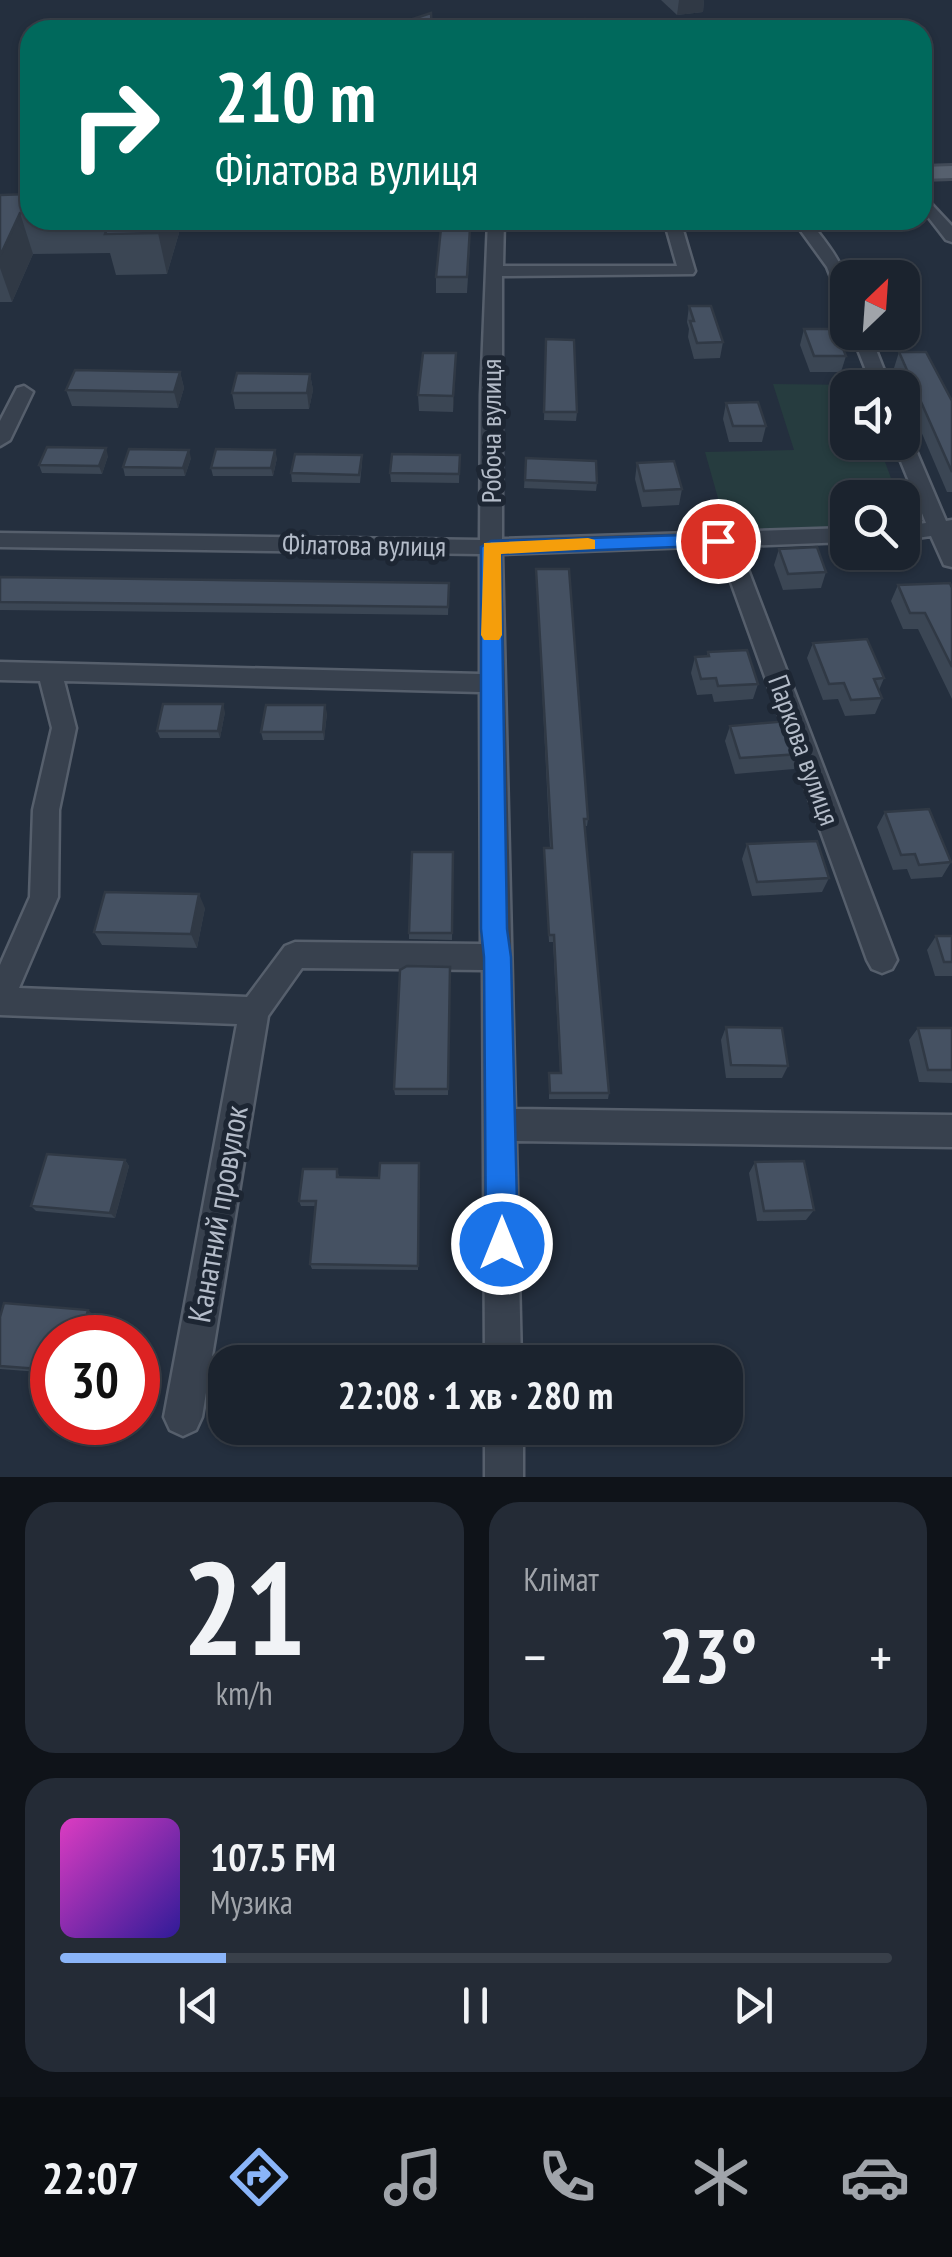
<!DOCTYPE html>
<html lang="uk">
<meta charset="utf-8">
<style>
:root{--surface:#1b232e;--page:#242b36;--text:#f1f3f6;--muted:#a0a4aa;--line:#39404a;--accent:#8ab4f8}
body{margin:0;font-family:"PT Sans Narrow",sans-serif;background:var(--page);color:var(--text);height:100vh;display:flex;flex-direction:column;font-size:38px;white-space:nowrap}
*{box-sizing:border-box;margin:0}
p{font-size:32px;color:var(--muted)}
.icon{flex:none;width:55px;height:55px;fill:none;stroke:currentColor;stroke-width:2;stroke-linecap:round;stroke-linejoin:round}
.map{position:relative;height:1477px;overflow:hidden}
.side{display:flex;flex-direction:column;gap:25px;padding:25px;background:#0f1319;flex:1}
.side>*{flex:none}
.top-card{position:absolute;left:20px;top:20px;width:912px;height:210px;border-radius:30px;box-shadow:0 2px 8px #0004,0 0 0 2px var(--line);background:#00695c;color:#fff;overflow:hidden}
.needle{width:65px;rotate:25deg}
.tools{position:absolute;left:830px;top:260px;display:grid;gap:20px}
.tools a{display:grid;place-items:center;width:90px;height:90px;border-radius:20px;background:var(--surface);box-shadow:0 2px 8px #0004,0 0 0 2px var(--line);font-size:50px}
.speed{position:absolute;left:30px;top:1315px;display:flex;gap:20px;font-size:50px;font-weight:700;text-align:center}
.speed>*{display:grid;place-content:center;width:130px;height:130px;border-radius:50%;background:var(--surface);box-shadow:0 2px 8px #0004,0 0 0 2px var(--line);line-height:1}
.speed .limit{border:15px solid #d22;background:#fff;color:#111}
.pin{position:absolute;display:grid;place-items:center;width:85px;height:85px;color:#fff;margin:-42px;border:5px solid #fff;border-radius:50%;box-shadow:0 2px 10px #0007}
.me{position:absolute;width:110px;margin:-55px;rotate:0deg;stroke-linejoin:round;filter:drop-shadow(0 0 8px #0008)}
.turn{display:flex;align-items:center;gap:35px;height:210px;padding:0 30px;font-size:45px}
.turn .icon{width:130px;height:130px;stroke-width:2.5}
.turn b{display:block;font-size:70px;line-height:85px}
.big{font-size:75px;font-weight:800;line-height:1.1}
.side .tile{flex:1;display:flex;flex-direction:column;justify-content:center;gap:15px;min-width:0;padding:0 35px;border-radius:30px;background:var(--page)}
.side .dial{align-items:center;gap:0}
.dial b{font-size:130px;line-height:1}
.song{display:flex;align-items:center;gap:30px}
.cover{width:120px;height:120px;border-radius:15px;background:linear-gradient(135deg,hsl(310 70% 55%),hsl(250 70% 35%))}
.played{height:10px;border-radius:5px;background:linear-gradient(90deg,var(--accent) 20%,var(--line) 20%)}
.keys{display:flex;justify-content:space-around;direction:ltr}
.heat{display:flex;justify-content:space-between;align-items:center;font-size:55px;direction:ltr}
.side .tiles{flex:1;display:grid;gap:25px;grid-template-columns:1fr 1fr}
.tile:last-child{grid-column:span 2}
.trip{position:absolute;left:208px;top:1345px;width:535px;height:100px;border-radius:30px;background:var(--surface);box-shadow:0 2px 8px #0004,0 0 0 2px var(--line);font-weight:800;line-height:100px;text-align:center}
.dock{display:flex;height:160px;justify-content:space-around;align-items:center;background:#0b0e12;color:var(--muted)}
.dock .icon{width:70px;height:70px}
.dock .current{color:var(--accent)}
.dock b{font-size:45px;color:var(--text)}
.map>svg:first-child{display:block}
.green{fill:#263c3f}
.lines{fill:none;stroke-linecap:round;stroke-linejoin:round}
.minor-casing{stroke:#565f6c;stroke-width:5}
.major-casing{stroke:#414a57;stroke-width:6}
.minor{fill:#38414e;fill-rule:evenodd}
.major{fill:#56606e;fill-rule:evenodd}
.wall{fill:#3b4654}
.shaded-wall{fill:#303945}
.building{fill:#455162;stroke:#303945;stroke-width:2.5}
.route{fill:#1a73e8;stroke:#114b97;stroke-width:2.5}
.slow{fill:#f59e0b}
.labels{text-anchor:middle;stroke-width:10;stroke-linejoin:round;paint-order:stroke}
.street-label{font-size:28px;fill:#b4bcc9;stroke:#1d2633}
.near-street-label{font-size:32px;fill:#b4bcc9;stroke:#1d2633}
</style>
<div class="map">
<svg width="952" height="1477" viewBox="0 0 952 1477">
<rect width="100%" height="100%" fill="#242f3e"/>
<polygon class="green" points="773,384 857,385 848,388 848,442 878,443 898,497 848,498 847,526 727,530 705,452 794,450"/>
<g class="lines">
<defs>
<g id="minor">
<polygon points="662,22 666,29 634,30 636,27"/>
<polygon points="922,194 952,226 952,242 946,240 922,209"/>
<path d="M488 220H504L503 266H677L664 220H680L695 271 693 274 502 276V539L848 528V542L739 546 897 960 892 969 882 973 872 969 867 960 718 546 502 554 515 1109 952 1115V1147L516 1141 521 1362H485L483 970 302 968 268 1016 202 1417 196 1430 183 1436 170 1430 164 1417 237 1024 0 1015V965L30 897 33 810 52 728 40 681 0 680V662L480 674V554L0 547V533L480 540 481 395ZM64 681 480 692 481 944 295 942 285 946 247 997 19 988 58 897 59 810 76 728Z"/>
<path d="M793 220H809C832 251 848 265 848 305L840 300 827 267Z"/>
<polygon points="851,332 869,332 891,388 873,388"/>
<polygon points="24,386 33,392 10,440 0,446 0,421 17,388"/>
<polygon points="902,435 912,441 946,521 952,520 952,567 944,565 931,536 902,540 902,526 926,523 893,442 902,442"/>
<rect x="485" y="1428" width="38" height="49"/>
</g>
<polygon id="major" points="952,166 952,178 922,179 922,167"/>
</defs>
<use href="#minor" class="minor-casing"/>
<use href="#major" class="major-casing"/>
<use href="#minor" class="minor"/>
<use href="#major" class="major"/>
</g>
<g class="wall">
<polygon points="661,0 704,0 703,12 677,15"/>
<polygon points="30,194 30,220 176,220 179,233 167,274 116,275 110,253 33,254 12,302 0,302 0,195"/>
<polygon points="470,244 467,293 436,293 436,277"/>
<polygon points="689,306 723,342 720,358 694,359 688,337 689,329 687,322"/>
<polygon points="804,329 846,356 841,372 810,372 800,345"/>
<polygon points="546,339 577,412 576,421 544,420"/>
<polygon points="899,352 952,401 952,492 947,492 894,368"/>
<polygon points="456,353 453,412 419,411 418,395"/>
<polygon points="180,372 184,388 178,408 72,406 66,390"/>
<polygon points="310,374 313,390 309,409 235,409 232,393"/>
<polygon points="726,403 766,426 762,442 729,442 723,419"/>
<polygon points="362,455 362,463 360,483 292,482 291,473"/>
<polygon points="460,455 459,483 391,482 390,473"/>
<polygon points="108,456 102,474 42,473 39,465"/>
<polygon points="191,458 185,476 125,476 123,467"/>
<polygon points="277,458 273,476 213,476 211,468"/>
<polygon points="526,458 597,483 596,491 524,488"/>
<polygon points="637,463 682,489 679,505 642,507 635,479"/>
<polygon points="779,549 826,572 821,588 783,590 774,565"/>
<polygon points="536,569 588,819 587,826 585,826 609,1093 608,1099 549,1099 549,1073 560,1073 553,942 549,942 544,856 544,848 550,848"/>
<polygon points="0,577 449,583 448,615 0,610"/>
<polygon points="898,585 952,588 952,699 918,629 903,629 891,601"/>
<polygon points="813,643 884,678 879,690 882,698 875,714 845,716 838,699 823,700 807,658"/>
<polygon points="708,652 758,684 753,699 714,702 712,694 697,695 691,673 695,657 707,656"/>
<polygon points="225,712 220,738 160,738 157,731"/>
<polygon points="327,713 324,740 263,740 261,732"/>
<polygon points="730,726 800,754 794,769 735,774 725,741"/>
<polygon points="885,812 951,862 942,877 911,879 907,869 893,870 877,827"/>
<polygon points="747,844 829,878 822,892 752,896 742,859"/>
<polygon points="453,852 452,940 409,939 409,933"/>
<polygon points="205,908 197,948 102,945 94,932"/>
<polygon points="936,936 952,936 952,976 935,976 927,950"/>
<polygon points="450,967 448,1095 395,1095 394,1089"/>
<polygon points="726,1027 788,1066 782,1078 726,1078 721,1040"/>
<polygon points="918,1028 952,1028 952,1083 919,1082 909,1040"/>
<polygon points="125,1160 129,1166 115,1218 36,1211 31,1206"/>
<polygon points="755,1162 814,1210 806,1220 757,1221 749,1173"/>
<polygon points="337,1169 339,1177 379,1178 420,1169 418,1270 312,1269 310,1264 316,1206 301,1206 299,1201"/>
<polygon points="93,1314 87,1338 52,1338 52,1373 0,1369 0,1317"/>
<polygon points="295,1428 344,1428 343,1438 296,1437 294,1434"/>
</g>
<g class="shaded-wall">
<polygon points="679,0 704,0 703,12 677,15"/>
<polygon points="20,213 33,254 12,302 0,268 0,256"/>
<polygon points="162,220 176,220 179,233 167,274 158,233"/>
<polygon points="456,353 456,369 453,412 453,396"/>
<polygon points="180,372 184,388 178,408 174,392"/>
<polygon points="310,374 313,390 309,409 307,393"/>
<polygon points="106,448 108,456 102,474 99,466"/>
<polygon points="189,450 191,458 185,476 183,468"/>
<polygon points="275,450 277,458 273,476 271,468"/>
<polygon points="223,704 225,712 220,738 218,731"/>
<polygon points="325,705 327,713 324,740 323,732"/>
<polygon points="199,894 205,908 197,948 191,934"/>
<polygon points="125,1160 129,1166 115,1218 110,1213"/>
<polygon points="88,1310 93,1314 87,1338 81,1338"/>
</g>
<g class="building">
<polygon points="431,13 432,30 413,30 413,19"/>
<polygon points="585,19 600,30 546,30 565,27 560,23"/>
<polygon points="30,194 30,213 20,213 0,256 0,195"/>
<polygon points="110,220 162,220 158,233 105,234"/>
<polygon points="441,228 470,228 467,277 436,277"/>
<polygon points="689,306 711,306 723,342 697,343 690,321 694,321"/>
<polygon points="804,329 835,329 846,356 814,356"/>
<polygon points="546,339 574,340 577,412 544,412"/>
<polygon points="899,352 926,352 952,401 952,472"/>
<polygon points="423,353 456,353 453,396 418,395"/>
<polygon points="75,370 180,372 174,392 66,390"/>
<polygon points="237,373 310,374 307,393 232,393"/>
<polygon points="758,402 766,426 733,426 726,403"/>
<polygon points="47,447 106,448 99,466 39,465"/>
<polygon points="129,449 189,450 183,468 123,467"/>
<polygon points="216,449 275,450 271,468 211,468"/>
<polygon points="295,454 362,455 359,475 291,473"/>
<polygon points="392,454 460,455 459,474 390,473"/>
<polygon points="526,458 596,461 597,483 525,480"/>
<polygon points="674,461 682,489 644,491 637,463"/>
<polygon points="817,547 826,572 788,574 779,549"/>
<polygon points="536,569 569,569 588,819 584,819 609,1093 550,1093 549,1073 561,1073 554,935 549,935 544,848 552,848"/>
<polygon points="0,577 449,583 448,607 0,602"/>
<polygon points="950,583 952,588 952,667 925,613 910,613 898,585"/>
<polygon points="867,639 884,678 874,679 882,698 851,700 844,683 829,684 813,643"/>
<polygon points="747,650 758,684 718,686 716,678 701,679 695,657 709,656 708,652"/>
<polygon points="163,704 223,704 218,731 157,731"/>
<polygon points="266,705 325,705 323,732 261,732"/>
<polygon points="788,721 800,754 740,758 730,726"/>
<polygon points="929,809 951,862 919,865 915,854 901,855 885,812"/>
<polygon points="817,841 829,878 757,882 747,844"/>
<polygon points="412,852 453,852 452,933 409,933"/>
<polygon points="105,892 199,894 191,934 94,932"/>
<polygon points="936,936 952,936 952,962 944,962"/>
<polygon points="407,966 450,967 448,1089 394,1089 400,970"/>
<polygon points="726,1027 782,1028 788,1066 731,1065"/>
<polygon points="918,1028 952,1028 952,1070 928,1070"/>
<polygon points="47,1154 125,1160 110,1213 31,1206"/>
<polygon points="804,1161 814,1210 764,1211 755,1162"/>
<polygon points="380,1163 419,1163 418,1266 310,1264 316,1201 299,1201 303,1169 337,1169 337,1177 379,1178"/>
<polygon points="4,1303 88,1310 81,1338 52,1338 52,1370 0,1366 0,1317"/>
<polygon points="304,1347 349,1348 348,1362 302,1362"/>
<polygon points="295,1428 342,1428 341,1436 294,1434"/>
</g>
<polygon class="route" points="718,534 727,541 725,545 501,554 507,929 511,957 518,1244 513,1255 502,1259 491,1255 486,1244 484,957 481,929 481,547 491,541"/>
<polygon class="slow" points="588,538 595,540 595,549 501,554 502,635 499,640 484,640 481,635 484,543"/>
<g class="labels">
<g class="street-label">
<text transform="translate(491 431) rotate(-90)" y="10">Робоча вулиця</text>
<text transform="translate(364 545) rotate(1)" y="10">Філатова вулиця</text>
<text transform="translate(804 750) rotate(70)" y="10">Паркова вулиця</text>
</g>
<g class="near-street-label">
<text transform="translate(218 1214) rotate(-80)" y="11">Канатний провулок</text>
</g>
</g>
</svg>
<div class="tools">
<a><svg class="needle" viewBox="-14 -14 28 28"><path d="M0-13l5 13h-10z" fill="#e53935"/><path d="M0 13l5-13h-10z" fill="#a0a4aa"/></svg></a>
<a><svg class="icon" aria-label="sound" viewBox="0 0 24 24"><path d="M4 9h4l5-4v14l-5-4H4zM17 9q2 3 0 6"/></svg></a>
<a><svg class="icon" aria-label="search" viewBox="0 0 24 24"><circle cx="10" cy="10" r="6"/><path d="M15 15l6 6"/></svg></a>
</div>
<div class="speed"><div class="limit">30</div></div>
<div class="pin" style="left:718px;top:541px;background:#d93025"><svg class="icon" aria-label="arrive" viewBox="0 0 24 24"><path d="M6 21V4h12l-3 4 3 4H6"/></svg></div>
<svg class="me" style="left:502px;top:1244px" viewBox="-20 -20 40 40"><circle r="17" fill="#1a73e8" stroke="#fff" stroke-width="3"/><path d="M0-11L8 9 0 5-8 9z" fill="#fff"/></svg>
<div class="trip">22:08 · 1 хв · 280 m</div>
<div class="top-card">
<div class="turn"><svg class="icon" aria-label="right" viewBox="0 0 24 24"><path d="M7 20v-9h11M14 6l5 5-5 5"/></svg><div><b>210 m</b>Філатова вулиця</div></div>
</div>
</div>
<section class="side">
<div class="tiles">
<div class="tile dial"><b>21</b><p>km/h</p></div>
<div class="tile"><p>Клімат</p>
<div class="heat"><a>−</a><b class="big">23°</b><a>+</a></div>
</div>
<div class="tile">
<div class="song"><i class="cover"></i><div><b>107.5 FM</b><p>Музика</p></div></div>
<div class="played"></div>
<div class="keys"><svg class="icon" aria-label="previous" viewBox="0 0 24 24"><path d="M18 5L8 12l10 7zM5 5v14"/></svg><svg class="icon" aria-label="pause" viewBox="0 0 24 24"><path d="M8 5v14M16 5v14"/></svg><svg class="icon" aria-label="next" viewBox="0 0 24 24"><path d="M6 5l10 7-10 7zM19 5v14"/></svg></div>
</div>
</div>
</section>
<nav class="dock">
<b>22:07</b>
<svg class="icon current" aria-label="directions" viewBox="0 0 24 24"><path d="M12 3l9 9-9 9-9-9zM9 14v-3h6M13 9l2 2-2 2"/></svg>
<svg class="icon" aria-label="music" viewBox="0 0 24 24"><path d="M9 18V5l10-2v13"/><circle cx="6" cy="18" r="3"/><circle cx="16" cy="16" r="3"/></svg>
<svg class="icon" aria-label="phone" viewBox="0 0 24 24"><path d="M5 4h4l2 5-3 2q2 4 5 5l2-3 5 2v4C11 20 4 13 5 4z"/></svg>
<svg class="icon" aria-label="climate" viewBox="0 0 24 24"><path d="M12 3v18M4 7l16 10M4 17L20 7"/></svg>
<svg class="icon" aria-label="car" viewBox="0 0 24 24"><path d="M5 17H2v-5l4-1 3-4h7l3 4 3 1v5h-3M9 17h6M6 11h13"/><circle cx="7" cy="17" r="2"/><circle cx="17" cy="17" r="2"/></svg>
</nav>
